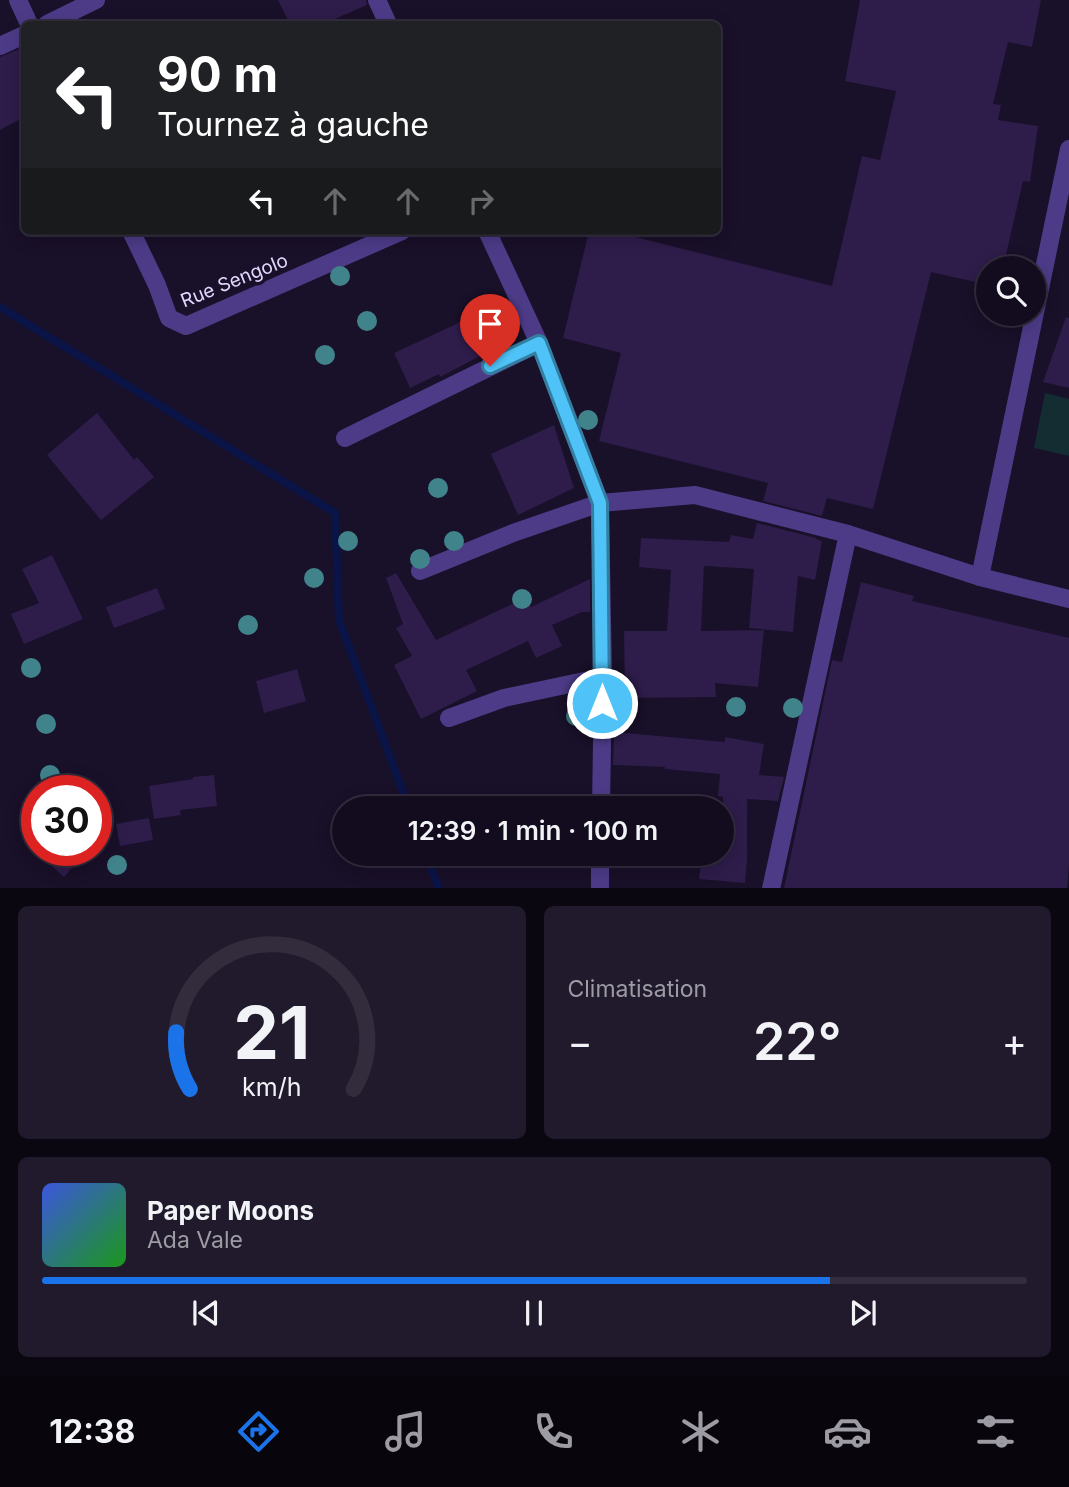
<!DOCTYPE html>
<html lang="fr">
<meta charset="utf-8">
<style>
:root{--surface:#130c1f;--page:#201a2c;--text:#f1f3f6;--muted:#9d9ba4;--line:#322c3d;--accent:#1a73e8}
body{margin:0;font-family:Inter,sans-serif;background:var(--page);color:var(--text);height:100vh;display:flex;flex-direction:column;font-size:26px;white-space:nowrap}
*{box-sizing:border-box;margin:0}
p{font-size:23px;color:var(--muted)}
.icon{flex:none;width:38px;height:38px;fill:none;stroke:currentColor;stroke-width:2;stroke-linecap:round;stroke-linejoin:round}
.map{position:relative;height:888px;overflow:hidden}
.details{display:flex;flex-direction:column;gap:18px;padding:18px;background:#0a0711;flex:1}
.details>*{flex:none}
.banner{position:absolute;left:21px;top:21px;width:700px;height:214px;border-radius:10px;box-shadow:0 4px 18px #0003,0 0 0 2px var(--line);background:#202124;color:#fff;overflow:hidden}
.tools{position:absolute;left:976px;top:256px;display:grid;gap:14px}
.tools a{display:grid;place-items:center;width:70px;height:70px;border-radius:50%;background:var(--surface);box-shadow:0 4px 18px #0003,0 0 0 2px var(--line);font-size:35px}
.speed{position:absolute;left:21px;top:775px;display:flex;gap:14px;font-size:35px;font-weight:700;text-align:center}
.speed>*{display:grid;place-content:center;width:91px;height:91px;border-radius:50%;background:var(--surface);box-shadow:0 4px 18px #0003,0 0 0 2px var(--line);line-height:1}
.speed .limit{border:10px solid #d22;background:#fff;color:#111}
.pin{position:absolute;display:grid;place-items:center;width:60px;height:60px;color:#fff;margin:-72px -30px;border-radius:50% 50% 50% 0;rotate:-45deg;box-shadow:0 0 7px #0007}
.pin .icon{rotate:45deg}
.me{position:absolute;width:77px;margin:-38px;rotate:0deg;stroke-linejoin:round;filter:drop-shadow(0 0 5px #0008)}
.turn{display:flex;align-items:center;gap:24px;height:147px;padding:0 21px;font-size:32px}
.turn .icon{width:91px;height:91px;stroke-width:2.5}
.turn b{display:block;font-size:49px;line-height:60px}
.lanes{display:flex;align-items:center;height:66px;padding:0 21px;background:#0003;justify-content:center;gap:35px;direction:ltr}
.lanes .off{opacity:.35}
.big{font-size:52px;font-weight:600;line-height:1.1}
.details .card{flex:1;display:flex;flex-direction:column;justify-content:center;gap:10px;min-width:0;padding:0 24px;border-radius:10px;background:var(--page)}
.details .dial{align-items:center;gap:0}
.dial svg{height:182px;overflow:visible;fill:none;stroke:var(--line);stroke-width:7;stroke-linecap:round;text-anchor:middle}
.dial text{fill:var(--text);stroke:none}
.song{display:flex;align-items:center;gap:21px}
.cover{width:84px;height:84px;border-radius:10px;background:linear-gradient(135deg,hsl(230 70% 55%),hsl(120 70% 35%))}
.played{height:7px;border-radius:4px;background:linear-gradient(90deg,var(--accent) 80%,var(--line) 80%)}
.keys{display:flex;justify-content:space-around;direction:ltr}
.heat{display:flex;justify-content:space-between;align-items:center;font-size:38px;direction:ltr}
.details .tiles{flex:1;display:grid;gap:18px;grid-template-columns:1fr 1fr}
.card:last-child{grid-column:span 2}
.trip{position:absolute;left:332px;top:796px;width:402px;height:70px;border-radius:35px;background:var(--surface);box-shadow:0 4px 18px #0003,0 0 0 2px var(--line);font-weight:600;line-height:70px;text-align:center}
.dock{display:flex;height:112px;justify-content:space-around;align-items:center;background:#08050c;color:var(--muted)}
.dock .icon{width:49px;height:49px}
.dock .selected{color:var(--accent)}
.dock b{font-size:32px;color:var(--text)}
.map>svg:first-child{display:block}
.green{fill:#132d33}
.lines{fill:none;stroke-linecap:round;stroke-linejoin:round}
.stream{stroke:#0a1447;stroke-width:8}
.building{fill:#2e1c4a}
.street{stroke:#4d3b88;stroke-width:18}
.tree{fill:#41838b}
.route-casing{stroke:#337fa1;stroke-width:18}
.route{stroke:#4fc3f7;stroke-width:12}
.labels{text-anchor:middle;stroke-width:7;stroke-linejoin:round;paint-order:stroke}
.street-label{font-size:19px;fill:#e4d7ff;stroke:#191029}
</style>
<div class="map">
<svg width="1069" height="889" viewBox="0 0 1069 889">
<rect width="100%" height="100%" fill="#191029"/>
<polygon class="green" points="1045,393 1069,399 1069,456 1034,448"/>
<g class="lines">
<g class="stream">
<polyline points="0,307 335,513 339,620 409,808"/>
<polyline points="426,854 439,889"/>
</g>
</g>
<g class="building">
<polygon points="278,0 366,0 367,5 323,24 290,24"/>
<polygon points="860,0 1041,0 1032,47 1008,42 993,104 1001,105 998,120 1038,126 1030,182 1023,181 1003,268 989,268 989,285 931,272 873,509 827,498 822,516 763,501 768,483 599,441 621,353 563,338 589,231 611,231 832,286 862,156 880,160 896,91 845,81"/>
<polygon points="24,47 24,117 0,130 0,57"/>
<polygon points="494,303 513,339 440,377 439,374 410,388 394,353 452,326"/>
<polygon points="1066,317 1069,318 1069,388 1043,382"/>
<polygon points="97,413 134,460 137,457 154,477 101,520 47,455"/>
<polygon points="554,425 574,488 518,515 491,454"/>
<polygon points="757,523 816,538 816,539 822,541 815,580 798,576 793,632 749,628 754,569 704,566 701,631 764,630 758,687 715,683 716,697 625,698 624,631 667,631 671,570 639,567 641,538 729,542 731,535 753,539"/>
<polygon points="52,555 83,619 24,644 11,614 39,603 22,569"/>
<polygon points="396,573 436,640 527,597 531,607 590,579 590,612 582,612 552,625 562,646 536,658 528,641 466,670 477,691 421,719 394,665 412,656 396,628 403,624 386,578"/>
<polygon points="861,582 914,596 912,601 1069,638 1069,865 1067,888 784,888 832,660 842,662"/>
<polygon points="157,588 165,609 114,628 106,607"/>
<polygon points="297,669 306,701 264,713 256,681"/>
<polygon points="614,732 725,742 725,737 764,744 759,775 784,777 778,801 747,799 747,859 745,883 699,879 702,854 723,854 723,797 718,796 720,774 665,769 665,767 613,765"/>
<polygon points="214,775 217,806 180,810 181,815 154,819 149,786 193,779 193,777"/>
<polygon points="149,818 153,840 120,846 116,824"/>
<polygon points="34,850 87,850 64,877"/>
</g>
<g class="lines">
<g class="street">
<polyline points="18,0 29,24"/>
<polyline points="377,0 388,24"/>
<polyline points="47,24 96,0"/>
<polyline points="0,46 24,35"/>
<polyline points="131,231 157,285 169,318 186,326 402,231"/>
<polyline points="487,231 539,343 600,503 603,677 601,808"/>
<polyline points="345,438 539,343"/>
<polyline points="420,571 513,533 600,503 695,495 848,534 980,577 1069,599"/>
<polyline points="980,577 1069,149"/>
<polyline points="449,718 504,698 603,677"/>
<polyline points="600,889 600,854"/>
<polyline points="771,889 848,534"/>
</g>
</g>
<g class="tree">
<circle cx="340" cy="276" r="10"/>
<circle cx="367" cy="321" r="10"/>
<circle cx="325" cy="355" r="10"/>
<circle cx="588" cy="420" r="10"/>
<circle cx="438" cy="488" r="10"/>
<circle cx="348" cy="541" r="10"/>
<circle cx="454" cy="541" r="10"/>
<circle cx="420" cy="559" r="10"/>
<circle cx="314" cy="578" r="10"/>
<circle cx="522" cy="599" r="10"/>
<circle cx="248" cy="625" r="10"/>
<circle cx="31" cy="668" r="10"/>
<circle cx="736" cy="707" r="10"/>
<circle cx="793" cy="708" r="10"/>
<circle cx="576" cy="716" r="10"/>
<circle cx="46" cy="724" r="10"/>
<circle cx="50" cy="775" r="10"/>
<circle cx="117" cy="865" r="10"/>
</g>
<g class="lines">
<defs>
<polyline id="route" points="490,366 539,343 600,503 602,703"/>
</defs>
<use href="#route" class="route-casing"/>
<use href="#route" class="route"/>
</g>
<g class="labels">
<g class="street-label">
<text transform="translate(234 280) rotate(-22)" y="7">Rue Sengolo</text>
</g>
</g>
</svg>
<div class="tools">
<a><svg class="icon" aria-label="search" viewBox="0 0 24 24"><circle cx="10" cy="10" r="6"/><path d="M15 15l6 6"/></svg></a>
</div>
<div class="speed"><div class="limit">30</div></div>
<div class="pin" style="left:490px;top:366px;background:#d93025"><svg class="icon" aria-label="arrive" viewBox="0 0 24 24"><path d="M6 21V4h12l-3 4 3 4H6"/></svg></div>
<svg class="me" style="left:602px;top:703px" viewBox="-20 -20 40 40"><circle r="17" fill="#4fc3f7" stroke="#fff" stroke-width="3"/><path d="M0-11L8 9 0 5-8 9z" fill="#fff"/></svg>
<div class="trip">12:39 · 1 min · 100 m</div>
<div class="banner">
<div class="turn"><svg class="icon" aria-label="left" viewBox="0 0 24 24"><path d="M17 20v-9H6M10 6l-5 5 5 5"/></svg><div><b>90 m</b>Tournez à gauche</div></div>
<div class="lanes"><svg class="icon" aria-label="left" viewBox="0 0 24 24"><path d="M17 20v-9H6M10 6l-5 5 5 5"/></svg><svg class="icon off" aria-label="ahead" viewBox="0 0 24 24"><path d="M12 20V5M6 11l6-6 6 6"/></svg><svg class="icon off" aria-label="ahead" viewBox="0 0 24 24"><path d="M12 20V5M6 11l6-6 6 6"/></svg><svg class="icon off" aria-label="right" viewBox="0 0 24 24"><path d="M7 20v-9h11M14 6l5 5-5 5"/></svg></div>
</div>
</div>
<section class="details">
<div class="tiles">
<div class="card dial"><svg viewBox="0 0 100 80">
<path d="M14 69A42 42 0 1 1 86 69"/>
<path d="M14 69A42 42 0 0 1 8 44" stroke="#1a73e8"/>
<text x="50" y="56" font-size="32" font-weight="700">21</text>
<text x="50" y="72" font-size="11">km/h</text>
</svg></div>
<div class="card"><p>Climatisation</p>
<div class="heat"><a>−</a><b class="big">22°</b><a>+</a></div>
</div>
<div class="card">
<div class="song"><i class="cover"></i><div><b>Paper Moons</b><p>Ada Vale</p></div></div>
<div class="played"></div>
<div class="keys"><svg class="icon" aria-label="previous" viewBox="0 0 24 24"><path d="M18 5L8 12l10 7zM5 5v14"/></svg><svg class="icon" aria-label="pause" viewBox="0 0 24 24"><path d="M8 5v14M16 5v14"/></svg><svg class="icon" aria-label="next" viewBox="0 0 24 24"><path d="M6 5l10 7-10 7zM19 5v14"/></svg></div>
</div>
</div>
</section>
<nav class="dock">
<b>12:38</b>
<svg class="icon selected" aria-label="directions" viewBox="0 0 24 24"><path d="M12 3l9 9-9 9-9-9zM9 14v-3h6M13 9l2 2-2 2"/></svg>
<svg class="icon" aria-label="music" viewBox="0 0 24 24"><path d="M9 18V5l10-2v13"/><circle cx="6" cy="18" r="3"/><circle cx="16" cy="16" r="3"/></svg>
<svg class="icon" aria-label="phone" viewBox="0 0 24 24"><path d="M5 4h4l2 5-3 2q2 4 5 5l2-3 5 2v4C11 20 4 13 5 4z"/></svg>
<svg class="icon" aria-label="climate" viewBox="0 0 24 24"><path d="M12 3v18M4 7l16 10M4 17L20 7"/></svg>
<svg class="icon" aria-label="car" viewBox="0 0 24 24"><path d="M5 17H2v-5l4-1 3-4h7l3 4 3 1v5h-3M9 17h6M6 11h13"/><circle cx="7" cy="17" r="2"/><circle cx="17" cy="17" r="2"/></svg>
<svg class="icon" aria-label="filters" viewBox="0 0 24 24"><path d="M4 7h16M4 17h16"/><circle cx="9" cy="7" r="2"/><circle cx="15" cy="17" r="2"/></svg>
</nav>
